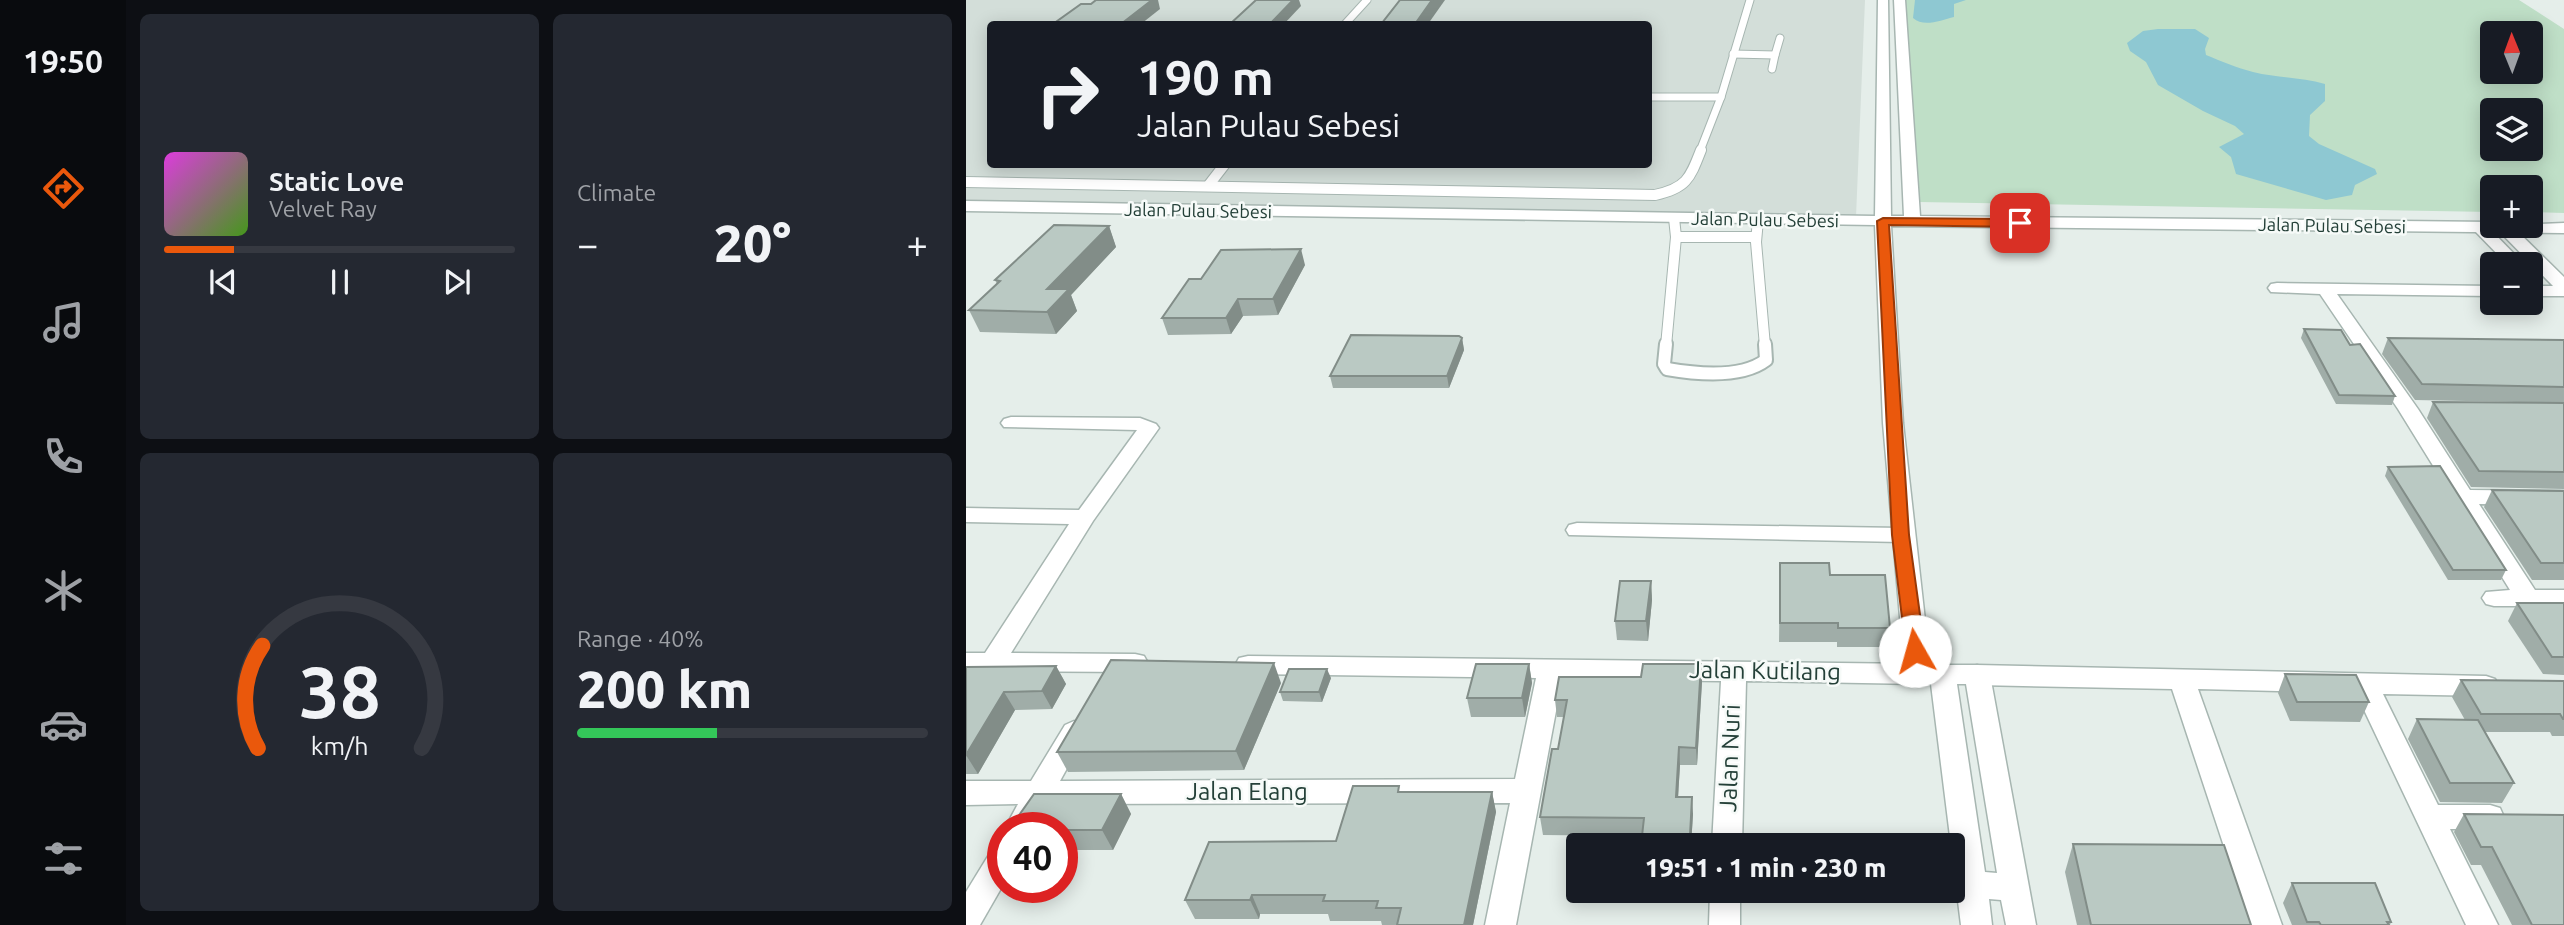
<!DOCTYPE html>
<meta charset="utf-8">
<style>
:root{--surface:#171b24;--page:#242831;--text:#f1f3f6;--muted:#9ea1a6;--line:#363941;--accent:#ea580c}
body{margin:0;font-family:Ubuntu,sans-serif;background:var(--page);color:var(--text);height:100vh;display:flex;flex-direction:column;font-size:26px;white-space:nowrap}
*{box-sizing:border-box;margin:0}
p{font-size:23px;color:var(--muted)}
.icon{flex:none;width:38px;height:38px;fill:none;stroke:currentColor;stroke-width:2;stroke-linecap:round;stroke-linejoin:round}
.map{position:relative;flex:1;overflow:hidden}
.side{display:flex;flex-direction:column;gap:14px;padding:14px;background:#0d0f14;width:840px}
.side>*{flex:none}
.top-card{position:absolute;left:21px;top:21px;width:665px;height:147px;border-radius:7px;box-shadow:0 4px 18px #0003;background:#171b24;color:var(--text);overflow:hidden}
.needle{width:46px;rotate:359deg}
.fabs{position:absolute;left:1514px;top:21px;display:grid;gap:14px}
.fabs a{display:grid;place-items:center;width:63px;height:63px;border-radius:7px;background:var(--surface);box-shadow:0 4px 18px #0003;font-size:35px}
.speed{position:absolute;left:21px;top:812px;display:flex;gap:14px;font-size:35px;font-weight:700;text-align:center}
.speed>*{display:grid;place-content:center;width:91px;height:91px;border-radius:50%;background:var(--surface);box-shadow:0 4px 18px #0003;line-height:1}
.speed .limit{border:10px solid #d22;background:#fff;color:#111}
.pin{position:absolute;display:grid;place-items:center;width:60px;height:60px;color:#fff;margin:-30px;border-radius:14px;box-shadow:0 4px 10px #0006}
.me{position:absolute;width:77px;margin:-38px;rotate:353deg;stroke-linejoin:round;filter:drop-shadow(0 0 5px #0008)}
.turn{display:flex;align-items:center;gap:24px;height:147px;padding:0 35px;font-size:32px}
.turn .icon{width:91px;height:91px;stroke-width:2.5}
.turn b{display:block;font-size:49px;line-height:60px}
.big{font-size:52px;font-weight:800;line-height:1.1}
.side .widget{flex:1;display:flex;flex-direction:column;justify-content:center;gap:10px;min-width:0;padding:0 24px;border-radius:10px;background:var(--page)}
.side .dial{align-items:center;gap:0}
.dial svg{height:182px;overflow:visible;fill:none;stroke:var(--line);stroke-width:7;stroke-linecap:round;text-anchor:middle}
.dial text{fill:var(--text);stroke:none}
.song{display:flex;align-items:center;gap:21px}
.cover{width:84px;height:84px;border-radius:10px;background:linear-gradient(135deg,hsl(300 70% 55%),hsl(100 70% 35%))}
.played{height:7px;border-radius:4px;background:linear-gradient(90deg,var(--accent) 20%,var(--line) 20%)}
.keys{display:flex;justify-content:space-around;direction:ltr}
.heat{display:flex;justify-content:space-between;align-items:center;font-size:38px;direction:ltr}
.charge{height:10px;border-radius:5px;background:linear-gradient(90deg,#34c759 40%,var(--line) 0)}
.side .tiles{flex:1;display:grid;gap:14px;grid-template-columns:repeat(2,1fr)}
.trip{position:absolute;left:600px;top:833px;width:399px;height:70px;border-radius:7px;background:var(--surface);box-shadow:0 4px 18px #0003;font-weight:800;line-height:70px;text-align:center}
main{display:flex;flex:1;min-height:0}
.tabs{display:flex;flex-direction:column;width:126px;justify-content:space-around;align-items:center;background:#090b0e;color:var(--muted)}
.tabs .icon{width:49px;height:49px}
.tabs .current{color:var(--accent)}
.tabs b{font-size:32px;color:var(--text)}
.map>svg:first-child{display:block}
.built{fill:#d3ded9;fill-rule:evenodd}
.green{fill:#bfdfc7;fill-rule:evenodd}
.water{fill:#8ec8d2}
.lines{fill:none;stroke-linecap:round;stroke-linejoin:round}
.service-far2-casing{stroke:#a7b6b1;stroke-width:9}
.service-far1-casing{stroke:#a7b6b1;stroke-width:12}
.service-casing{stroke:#a7b6b1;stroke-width:16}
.minor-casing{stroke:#a7b6b1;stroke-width:3}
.tertiary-casing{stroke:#a7b6b1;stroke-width:3}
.service-far2{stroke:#fff;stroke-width:7}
.service-far1{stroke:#fff;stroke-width:10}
.service{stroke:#fff;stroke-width:12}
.minor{fill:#fff;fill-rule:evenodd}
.tertiary{fill:#fff;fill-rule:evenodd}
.wall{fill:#a0ada8}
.shaded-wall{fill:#828d88}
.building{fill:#bac9c3;stroke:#828d88;stroke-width:2}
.route{fill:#ea580c;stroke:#983908;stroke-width:2}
.labels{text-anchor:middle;stroke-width:5;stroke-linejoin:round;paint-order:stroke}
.far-street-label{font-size:18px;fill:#244038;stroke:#f6faf8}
.near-street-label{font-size:24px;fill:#244038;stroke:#f6faf8}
</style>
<main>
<nav class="tabs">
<b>19:50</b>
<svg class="icon current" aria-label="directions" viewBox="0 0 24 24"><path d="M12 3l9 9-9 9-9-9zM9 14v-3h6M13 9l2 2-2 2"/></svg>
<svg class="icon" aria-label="music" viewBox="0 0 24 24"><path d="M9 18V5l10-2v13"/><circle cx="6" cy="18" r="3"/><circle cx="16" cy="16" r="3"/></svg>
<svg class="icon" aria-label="phone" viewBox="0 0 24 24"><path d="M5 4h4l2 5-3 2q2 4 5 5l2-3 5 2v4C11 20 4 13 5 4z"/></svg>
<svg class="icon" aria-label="climate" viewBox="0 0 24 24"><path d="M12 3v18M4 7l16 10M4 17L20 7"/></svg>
<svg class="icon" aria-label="car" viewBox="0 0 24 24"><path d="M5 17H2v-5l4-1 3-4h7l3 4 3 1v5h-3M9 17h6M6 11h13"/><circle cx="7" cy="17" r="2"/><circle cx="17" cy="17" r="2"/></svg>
<svg class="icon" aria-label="filters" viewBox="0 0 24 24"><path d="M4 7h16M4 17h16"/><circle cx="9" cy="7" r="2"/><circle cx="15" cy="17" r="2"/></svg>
</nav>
<section class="side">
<div class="tiles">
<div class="widget">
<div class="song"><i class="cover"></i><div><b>Static Love</b><p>Velvet Ray</p></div></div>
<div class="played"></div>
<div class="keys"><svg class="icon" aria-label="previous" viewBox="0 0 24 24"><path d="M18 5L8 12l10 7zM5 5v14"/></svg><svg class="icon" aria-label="pause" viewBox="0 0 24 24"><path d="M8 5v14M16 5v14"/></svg><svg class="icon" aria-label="next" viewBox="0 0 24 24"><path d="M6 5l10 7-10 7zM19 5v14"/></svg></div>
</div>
<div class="widget"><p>Climate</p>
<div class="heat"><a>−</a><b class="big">20°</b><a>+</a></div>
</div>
<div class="widget dial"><svg viewBox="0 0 100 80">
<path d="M14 69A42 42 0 1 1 86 69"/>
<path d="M14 69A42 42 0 0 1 16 24" stroke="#ea580c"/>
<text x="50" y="56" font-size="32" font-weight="700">38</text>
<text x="50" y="72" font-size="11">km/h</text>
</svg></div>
<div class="widget"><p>Range · 40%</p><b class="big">200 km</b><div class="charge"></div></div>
</div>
</section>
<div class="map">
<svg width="1598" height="925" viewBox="0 0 1598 925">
<rect width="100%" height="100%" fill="#e5eeea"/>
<path class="built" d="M0 0H899L890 217 0 203ZM24 24H682V164H24Z"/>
<path class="green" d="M938 0H1553L1598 29V213L1565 212 1564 187H1526V212L953 202ZM1526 33H1564V72H1526ZM1526 110H1564V149H1526Z"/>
<g class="water">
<path d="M949 0H1000L988 4V17C975 20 958 28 947 18Z"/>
<path d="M1192 29H1229L1243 38 1239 49 1240 55C1255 61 1271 68 1287 72 1311 78 1335 77 1359 84V101L1344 115 1343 136 1353 144 1409 169 1411 174 1389 185 1386 195 1360 200 1270 174 1265 157 1253 147 1278 134 1269 126 1237 111 1192 85 1180 62 1164 51 1161 43 1177 31Z"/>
</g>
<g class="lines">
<defs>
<g id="service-far2">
<polyline points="379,24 401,0"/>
<polyline points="767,54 809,55 814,38"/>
<polyline points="806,69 809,55"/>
<polyline points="682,97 755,97"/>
<polyline points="734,151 755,97 784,0"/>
</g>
<g id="service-far1">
<path d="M0 182 689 195C721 188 724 178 735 150"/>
<polyline points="242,186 259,164"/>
<polyline points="792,220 790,242 799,346"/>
<polyline points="710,237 790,237"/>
<polyline points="700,346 710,237 708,218"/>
</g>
<path id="service" d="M700 344 698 364 701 369C730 374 775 379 800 360L799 344"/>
<g id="minor">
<polygon points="1514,223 1520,225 1558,264 1541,264 1506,228"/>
<polygon points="1533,226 1546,226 1598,277 1598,296 1564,296 1564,286 1587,286 1533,231"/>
<polygon points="1311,283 1526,286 1526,296 1371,294 1452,409 1504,490 1598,491 1598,505 1513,504 1569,590 1598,590 1598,606 1528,606 1520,604 1516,598 1520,592 1544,590 1432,409 1354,294 1305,292 1302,288 1305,284"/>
<polygon points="45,417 174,418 190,424 193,428 127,521 45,653 169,654 178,656 182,663 178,670 169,672 0,671 0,653 19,653 103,524 0,522 0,508 113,510 171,430 38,427 35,423 38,419"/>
<polygon points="611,523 935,528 943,530 946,535 943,540 935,542 603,535 600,530 603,525"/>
<polygon points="282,656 952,664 961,667 965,674 961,681 952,684 780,681 776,845 746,845 755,681 596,679 550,925 519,925 544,803 81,804 68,828 39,828 52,804 0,805 0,781 65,781 99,725 108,721 117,725 121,732 94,781 549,779 570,678 282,674 273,672 269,665 273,658"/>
<polygon points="1011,665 1520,676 1529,679 1533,686 1529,693 1520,696 1417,694 1472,805 1524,805 1534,808 1538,817 1534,826 1524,829 1484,829 1532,925 1500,925 1390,693 1232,689 1316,925 1284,925 1206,689 1011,685 1002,682 998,675 1002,668"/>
<polygon points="37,844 37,885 14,925 0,925 0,892 27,848"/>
<polygon points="744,891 774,891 774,925 743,925"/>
</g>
<path id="tertiary" d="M912 0H922L925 216H938L928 0H939L954 216 1526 222V226L1598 223V233L925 226 937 423 964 665H1011L1020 668 1024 675 1070 925H1040L1035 900 1023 899 1026 925H995L965 684 943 681 939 674 917 423 909 225 0 211V201L909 216ZM991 684H1000L1031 873 1019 872Z"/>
</defs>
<use href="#service-far2" class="service-far2-casing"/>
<use href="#service-far1" class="service-far1-casing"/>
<use href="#service" class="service-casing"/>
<use href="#minor" class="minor-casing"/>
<use href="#tertiary" class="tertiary-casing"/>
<use href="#service-far2" class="service-far2"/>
<use href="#service-far1" class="service-far1"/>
<use href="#service" class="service"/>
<use href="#minor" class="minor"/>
<use href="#tertiary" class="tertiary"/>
</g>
<g class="wall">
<polygon points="143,226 150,247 105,295 111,311 90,334 14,332 3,310 31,284 29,280"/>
<polygon points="339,265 312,315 277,316 265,334 202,335 196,318 235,279"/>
<polygon points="1338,329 1384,345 1429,396 1426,405 1370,404 1335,338"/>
<polygon points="496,338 498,350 483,388 367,388 364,376"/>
<polygon points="1422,338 1598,340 1598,403 1449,400 1416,354"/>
<polygon points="1467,402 1598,403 1598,489 1505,487 1461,418"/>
<polygon points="1422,467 1540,570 1535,580 1482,580 1419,476"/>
<polygon points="1526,490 1598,491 1598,580 1566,580 1518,507"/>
<polygon points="814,563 864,575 924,628 923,647 871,647 871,642 813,642"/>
<polygon points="685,581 686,600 682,641 651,640 649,621"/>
<polygon points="1551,603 1598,603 1598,675 1577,674 1542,621"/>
<polygon points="563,664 566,683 559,717 505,717 501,698"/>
<polygon points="735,664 736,682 731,765 714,765 712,797 727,814 725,845 677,845 676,836 577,835 574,817 592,749 598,717 591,717 589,700 675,677"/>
<polygon points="90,666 100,684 86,709 49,710 12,774 0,774 0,667"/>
<polygon points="1319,674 1403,702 1394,722 1324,721 1312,693"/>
<polygon points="365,678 356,702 317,701 314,692"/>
<polygon points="1495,680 1598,681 1598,736 1586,736 1584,732 1519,732 1548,783 1536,803 1474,802 1442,739 1451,719 1499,720 1486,697"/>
<polygon points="315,683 278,770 102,772 91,752"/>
<polygon points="526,792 530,812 507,925 416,925 415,921 364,921 362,914 294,914 293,919 229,919 219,900 370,841"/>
<polygon points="155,794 165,814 147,850 96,850 96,828"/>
<polygon points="1498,814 1598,925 1546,925 1515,865 1505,865 1488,832"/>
<polygon points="1107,844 1285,925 1111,925 1099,872"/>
<polygon points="1326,883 1425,922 1424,925 1326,925 1317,903"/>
</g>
<g class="shaded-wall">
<polygon points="186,0 192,0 194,9 175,24 155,24"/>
<polygon points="327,0 333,0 335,6 318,24 304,24"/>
<polygon points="466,0 479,0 462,24 449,24"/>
<polygon points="143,226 150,247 105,295 111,311 90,334 81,312 81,289"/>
<polygon points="335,249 339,265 312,315 307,299"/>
<polygon points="272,299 277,316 265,334 260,318"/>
<polygon points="496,338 498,350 483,388 481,376"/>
<polygon points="685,581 686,600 682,641 680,621"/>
<polygon points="308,663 315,683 278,770 270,751"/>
<polygon points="563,664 566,683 559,717 556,698"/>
<polygon points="735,664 736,682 731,765 730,748"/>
<polygon points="90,666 100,684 86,709 76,691"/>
<polygon points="361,669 365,678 356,702 353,692"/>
<polygon points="38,692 49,710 12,774 0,755"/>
<polygon points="713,747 714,765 711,814 710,797"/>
<polygon points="526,792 530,812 507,925 498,925"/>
<polygon points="155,794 165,814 147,850 136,830"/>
<polygon points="726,797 727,814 725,845 724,845 724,836"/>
<polygon points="286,895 294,914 293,919 284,900"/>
</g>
<g class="building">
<polygon points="130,0 186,0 155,24 87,24 115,4 125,4"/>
<polygon points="290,0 327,0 304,24 264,24"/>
<polygon points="434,0 466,0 449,24 422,24 423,23 416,23"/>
<polygon points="88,225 143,226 81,289 103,289 81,312 3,310 34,281 29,280"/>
<polygon points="335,249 307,299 272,299 260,318 196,318 223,279 235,279 255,250"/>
<polygon points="1338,329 1375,330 1384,345 1394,344 1429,396 1373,395"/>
<polygon points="385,335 493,336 496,338 481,376 364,376"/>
<polygon points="1422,338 1598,340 1598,387 1456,384"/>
<polygon points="1467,402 1598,403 1598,472 1513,471"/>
<polygon points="1474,466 1540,570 1487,570 1422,467"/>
<polygon points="1526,490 1598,491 1598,563 1575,563"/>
<polygon points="814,563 863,563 864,575 919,575 924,628 872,628 872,623 814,623"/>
<polygon points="654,581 685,581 680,621 649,621"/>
<polygon points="1551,603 1598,603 1598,657 1586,657"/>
<polygon points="145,660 308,663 270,751 91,752"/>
<polygon points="510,664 563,664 556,698 501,698"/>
<polygon points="677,664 735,664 730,748 713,747 710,797 726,797 724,836 676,836 678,818 574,817 586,749 592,749 601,700 589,700 593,677 675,677"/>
<polygon points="90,666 76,691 38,692 0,755 0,667"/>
<polygon points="323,669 361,669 353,692 314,692"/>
<polygon points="1319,674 1390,675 1403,702 1331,702"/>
<polygon points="1495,680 1598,681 1598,719 1597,719 1594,714 1515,714"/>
<polygon points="1451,719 1512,720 1548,783 1484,783"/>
<polygon points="387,786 433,786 432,792 526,792 498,925 431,925 435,908 410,908 412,901 357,901 359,895 286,895 284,900 219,900 243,842 370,841"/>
<polygon points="68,794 155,794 136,830 96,830 96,828 44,828"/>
<polygon points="1498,814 1598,815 1598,925 1566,925 1526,847 1515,847"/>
<polygon points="1107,844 1258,845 1285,925 1125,925"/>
<polygon points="1326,883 1409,883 1425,922 1421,922 1423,925 1355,925 1353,922 1341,922"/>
</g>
<polygon class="route" points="917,218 1054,219 1060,223 1054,227 923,225 943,535 959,651 956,656 942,656 940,651 926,535 911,221"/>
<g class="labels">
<g class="far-street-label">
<text transform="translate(232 211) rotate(1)" y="6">Jalan Pulau Sebesi</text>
<text transform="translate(799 220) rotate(1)" y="6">Jalan Pulau Sebesi</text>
<text transform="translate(1366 226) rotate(1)" y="6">Jalan Pulau Sebesi</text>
</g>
<g class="near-street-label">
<text transform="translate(799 671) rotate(1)" y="8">Jalan Kutilang</text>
<text transform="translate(764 758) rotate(-88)" y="8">Jalan Nuri</text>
<text x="281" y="800">Jalan Elang</text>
</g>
</g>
</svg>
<div class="fabs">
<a><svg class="needle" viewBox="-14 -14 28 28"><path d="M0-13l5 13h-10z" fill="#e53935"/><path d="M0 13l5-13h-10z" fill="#9ea1a6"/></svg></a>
<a><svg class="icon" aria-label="layers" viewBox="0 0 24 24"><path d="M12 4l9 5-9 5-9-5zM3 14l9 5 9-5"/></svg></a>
<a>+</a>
<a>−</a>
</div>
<div class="speed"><div class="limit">40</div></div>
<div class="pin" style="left:1054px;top:223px;background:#d93025"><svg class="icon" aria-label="arrive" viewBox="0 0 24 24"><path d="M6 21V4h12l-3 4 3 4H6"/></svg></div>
<svg class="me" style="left:949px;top:651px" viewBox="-20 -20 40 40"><circle r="19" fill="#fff"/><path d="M0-13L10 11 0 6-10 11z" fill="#ea580c"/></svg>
<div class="trip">19:51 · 1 min · 230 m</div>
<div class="top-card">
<div class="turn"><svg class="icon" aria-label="right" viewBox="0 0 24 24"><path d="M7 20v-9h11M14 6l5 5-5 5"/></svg><div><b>190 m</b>Jalan Pulau Sebesi</div></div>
</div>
</div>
</main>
